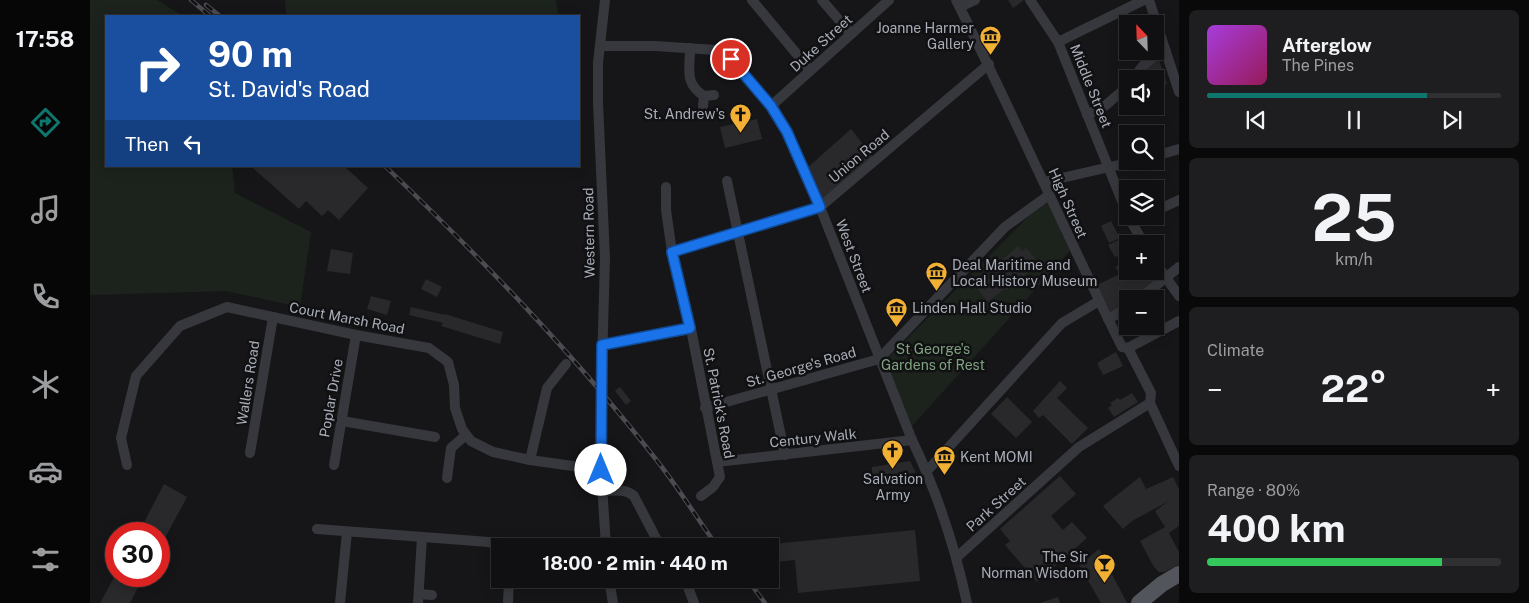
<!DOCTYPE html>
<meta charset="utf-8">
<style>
:root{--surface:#101012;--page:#1e1e20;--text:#f1f3f6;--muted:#9c9d9f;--line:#303032;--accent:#0f766e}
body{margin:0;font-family:"Public Sans",sans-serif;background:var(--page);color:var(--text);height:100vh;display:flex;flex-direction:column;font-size:19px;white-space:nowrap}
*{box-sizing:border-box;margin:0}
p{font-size:16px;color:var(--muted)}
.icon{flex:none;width:28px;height:28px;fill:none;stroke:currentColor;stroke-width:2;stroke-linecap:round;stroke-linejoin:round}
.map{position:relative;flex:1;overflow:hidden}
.details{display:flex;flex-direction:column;gap:10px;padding:10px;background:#09090a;width:350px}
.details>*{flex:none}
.banner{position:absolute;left:15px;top:15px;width:475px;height:152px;border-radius:0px;box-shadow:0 2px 12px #0003,0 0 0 1px var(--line);background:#1a4fa0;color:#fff;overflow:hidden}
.needle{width:32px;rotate:337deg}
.controls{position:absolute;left:1029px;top:15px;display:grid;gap:10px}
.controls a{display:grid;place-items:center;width:45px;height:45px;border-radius:0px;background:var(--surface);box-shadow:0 2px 12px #0003,0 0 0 1px var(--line);font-size:25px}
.speed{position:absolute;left:15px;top:522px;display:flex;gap:10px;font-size:25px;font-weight:700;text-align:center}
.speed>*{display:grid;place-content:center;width:65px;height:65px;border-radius:50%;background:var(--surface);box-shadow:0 2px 12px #0003,0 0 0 1px var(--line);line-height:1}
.speed .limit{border:8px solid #d22;background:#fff;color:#111}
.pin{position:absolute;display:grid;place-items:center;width:42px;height:42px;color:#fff;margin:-21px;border:2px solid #fff;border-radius:50%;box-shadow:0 1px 5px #0007}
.me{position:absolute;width:55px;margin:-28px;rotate:0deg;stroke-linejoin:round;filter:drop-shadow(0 0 4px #0008)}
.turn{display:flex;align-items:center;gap:18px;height:105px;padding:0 20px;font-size:22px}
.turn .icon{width:65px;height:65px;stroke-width:2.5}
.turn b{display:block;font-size:35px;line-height:42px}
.then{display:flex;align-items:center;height:48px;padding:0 20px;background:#0003;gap:10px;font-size:19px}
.big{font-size:38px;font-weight:700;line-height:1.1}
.details .widget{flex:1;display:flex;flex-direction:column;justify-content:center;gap:8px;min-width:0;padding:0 18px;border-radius:8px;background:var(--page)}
.details .dial{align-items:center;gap:0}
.dial b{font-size:65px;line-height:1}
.song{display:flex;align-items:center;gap:15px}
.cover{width:60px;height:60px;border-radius:8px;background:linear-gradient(135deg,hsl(280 70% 55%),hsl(330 70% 35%))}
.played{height:5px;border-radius:2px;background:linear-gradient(90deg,var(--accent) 75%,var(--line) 75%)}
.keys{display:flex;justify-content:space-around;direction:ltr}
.heat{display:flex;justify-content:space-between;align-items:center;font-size:28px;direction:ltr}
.charge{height:8px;border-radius:4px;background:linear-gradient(90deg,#34c759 80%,var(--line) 0)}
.trip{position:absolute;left:401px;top:538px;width:288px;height:50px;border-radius:0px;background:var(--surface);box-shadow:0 2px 12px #0003,0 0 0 1px var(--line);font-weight:700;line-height:50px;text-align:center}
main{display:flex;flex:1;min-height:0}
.menu{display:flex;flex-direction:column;width:90px;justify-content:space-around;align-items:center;background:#060607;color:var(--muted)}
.menu .icon{width:35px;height:35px}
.menu .on{color:var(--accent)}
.menu b{font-size:22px;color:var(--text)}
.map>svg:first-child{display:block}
.green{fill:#1c231d}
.building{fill:#29292c}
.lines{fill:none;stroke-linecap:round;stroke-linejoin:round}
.street{stroke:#37383d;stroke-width:10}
.primary{stroke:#53555c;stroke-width:16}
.rail-casing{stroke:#4a4c52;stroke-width:4.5}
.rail{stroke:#111113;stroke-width:2.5;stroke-dasharray:8;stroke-linecap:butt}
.route-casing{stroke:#114b97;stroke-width:12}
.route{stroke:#1a73e8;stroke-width:9}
.labels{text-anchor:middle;stroke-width:5;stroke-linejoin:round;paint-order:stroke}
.poi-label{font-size:14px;fill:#a8adb8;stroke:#111113;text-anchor:end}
.street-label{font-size:14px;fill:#a8adb8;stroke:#111113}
.park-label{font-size:14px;fill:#7fa381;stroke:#111113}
</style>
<main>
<nav class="menu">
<b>17:58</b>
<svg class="icon on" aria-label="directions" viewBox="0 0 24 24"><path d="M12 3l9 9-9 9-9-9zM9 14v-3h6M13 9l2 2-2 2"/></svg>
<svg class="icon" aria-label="music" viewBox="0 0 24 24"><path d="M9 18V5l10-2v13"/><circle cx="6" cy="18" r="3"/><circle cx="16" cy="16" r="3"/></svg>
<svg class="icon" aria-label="phone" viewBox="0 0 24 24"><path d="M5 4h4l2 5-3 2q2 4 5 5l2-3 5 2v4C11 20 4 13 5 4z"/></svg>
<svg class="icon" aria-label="climate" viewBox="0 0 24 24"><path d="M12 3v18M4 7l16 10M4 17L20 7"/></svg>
<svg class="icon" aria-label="car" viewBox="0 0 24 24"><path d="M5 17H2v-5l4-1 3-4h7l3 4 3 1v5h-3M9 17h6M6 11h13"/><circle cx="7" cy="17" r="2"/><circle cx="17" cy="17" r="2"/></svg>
<svg class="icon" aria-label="filters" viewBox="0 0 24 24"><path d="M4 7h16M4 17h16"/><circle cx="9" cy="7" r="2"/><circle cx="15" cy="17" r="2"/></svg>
</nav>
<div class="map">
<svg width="1089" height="603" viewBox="0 0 1089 603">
<rect width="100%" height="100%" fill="#161618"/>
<g class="green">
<polygon points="0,0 67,0 93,16 16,16 16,166 142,166 145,193 221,232 210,307 136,291 0,295"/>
<polygon points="195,0 466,0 468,13 464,16 196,16"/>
<polygon points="958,202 980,251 822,426 795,361 939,216"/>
</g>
<g class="building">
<polygon points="918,0 933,0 933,1 923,8"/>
<polygon points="1069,60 1077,84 1069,89 1068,88 1065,89 1066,79 1062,70 1058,71 1057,67 1060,64"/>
<polygon points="667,119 672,139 635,148 630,127"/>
<polygon points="761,129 783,157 731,204 716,169"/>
<polygon points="164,166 254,166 278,188 249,220 238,210 232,216 216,201 209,209 163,168"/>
<polygon points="1021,221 1030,238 1019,243 1011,226"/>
<polygon points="1040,234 1046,244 1038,244 1038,271 1053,271 1054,273 1057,271 1065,271 1065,269 1072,279 1044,299 1038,299 1038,303 1022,314 1007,285 1030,274 1025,267 1033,263 1029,255 1025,257 1018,245"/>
<polygon points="928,246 932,251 936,248 945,258 941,262 945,267 917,290 915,288 898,302 887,289 904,275 900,271"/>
<polygon points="241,249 263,253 260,274 237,271"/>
<polygon points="336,279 352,287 347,297 331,289"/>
<polygon points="281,296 301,301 297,315 277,309"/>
<polygon points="321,307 355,315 355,314 413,332 410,344 351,326 353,323 319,315"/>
<polygon points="1026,352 1033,366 1013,375 1007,363"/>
<polygon points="970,381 977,388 967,398 998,428 982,444 953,415 949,418 943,411"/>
<polygon points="530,387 541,401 536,405 525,391"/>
<polygon points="1042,393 1048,402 1024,417 1018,408 1022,405 1020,403 1028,398 1030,400"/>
<polygon points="917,397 942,422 926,438 901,414"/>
<polygon points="820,461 826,473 782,479 782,467"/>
<polygon points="970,476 986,494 961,516 973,530 982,522 997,538 947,582 915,545 920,541 910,529"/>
<polygon points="1050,477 1056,489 1083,477 1089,489 1089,526 1079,533 1089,552 1089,565 1074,572 1069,572 1064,567 1050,541 1075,527 1065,511 1079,501 1042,521 1033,529 1013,506"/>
<polygon points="74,484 97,497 69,549 69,534 48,534"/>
<polygon points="825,530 830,581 708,593 705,560 685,562 683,544"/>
<polygon points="1009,549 1037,603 1011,603 989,565"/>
<polygon points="26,574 26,576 54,576 40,603 10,603"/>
<polygon points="968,597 970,603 950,603"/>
</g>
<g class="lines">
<g class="street">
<polyline points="515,0 508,63 508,103 515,258 511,401 511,470 516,546"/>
<polyline points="662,0 720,70"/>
<polyline points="732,0 761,34"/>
<path d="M866 0C924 115 975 232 1032 347L1038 348"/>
<polyline points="940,0 968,42 1038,216"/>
<polyline points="1059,0 1089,92"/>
<polyline points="870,7 885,0"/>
<polyline points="968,42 1054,0"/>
<path d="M511 46H565L626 50 641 59 681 106 697 132 730 207 822 440C847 492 865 547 877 603"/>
<path d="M600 48C600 70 594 83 614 96"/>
<path d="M1044 79C1052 64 1061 57 1076 51"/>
<polyline points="613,106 614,96 624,95"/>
<polyline points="681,106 799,0"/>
<polyline points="997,115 1016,105 1038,86"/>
<polyline points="1065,156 1089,149"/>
<polyline points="637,181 695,455"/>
<polyline points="954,182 1046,161"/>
<polyline points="576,187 576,210 582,252 601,329 630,477 623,487 611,496"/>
<polyline points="1065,211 1089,200"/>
<polyline points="1038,216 1054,244"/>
<polyline points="582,252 730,207 899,64"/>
<polyline points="1065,262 1089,296"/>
<polyline points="1049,299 1089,267"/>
<polyline points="1018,319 1038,308"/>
<polyline points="512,345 601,329"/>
<polyline points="1038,348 1061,393 1060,403 1089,466"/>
<polyline points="1038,348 1089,321"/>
<polyline points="615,408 789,359 915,227 959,195"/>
<polyline points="252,421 345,437"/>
<polyline points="160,453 183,317"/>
<polyline points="440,460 457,388 476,364"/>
<polyline points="627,462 822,440"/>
<polyline points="37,465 31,438 46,376 90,326 137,307 266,335 339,348 358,362 364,385 365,408 372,429 381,441 403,452 440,460 511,470"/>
<polyline points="244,465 266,335"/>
<polyline points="837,471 972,323 1009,301"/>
<polyline points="357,478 361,448 376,435"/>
<path d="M512 491C523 491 535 488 544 496L570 546"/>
<polyline points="227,529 399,542 410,547"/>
<polyline points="867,557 989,447 1060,403"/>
<polyline points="519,579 523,603"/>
<polyline points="595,579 604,603"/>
<polyline points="329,594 342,595"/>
<polyline points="250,603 257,532"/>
<polyline points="328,603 332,537"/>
<polyline points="418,603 419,579"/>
</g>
<polyline class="primary" points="1049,603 1072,584 1089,574"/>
<defs>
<g id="rail">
<polyline points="101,0 120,16"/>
<polyline points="116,5 130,16"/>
<path d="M295 166C392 259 486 356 568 462 589 489 607 518 627 546"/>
<polyline points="657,579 675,603"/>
</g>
</defs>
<use href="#rail" class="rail-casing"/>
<use href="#rail" class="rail"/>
</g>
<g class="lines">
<defs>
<polyline id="route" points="511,470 512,345 600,328 582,252 730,207 697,132 681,106 641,59"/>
</defs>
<use href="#route" class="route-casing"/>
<use href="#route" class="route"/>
</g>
<defs>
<symbol id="museum-pin" viewBox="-11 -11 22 30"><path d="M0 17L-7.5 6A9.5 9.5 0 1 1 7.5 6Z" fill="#f2b134" stroke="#111113"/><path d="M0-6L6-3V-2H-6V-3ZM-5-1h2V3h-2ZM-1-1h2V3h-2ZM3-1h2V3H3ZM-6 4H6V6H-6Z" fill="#111"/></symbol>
<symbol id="church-pin" viewBox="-11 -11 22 30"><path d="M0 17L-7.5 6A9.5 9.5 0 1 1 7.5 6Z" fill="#f2b134" stroke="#111113"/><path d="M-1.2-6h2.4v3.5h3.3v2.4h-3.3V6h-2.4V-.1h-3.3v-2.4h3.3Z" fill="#111"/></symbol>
<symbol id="bar-pin" viewBox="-11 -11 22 30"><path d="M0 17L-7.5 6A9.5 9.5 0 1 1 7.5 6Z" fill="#f2b134" stroke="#111113"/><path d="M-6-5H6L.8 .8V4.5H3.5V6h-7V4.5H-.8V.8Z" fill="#111"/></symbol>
</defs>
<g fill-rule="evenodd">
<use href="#museum-pin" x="888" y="24" width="25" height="34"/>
<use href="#church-pin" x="638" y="102" width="25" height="34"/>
<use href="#museum-pin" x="834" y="260" width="25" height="34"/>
<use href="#museum-pin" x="794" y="296" width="25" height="34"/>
<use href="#church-pin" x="790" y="438" width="25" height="34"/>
<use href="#museum-pin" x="842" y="444" width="25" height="34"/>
<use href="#bar-pin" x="1002" y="552" width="25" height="34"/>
</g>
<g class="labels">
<g class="poi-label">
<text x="884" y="33">Joanne Harmer<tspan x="884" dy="16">Gallery</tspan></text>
<text x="635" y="119">St. Andrew's</text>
<text x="862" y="270" text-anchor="start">Deal Maritime and<tspan x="862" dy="16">Local History Museum</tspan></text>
<text x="822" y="313" text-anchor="start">Linden Hall Studio</text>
<text x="870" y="462" text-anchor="start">Kent MOMI</text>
<text x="803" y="484" text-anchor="middle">Salvation<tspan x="803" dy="16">Army</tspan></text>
<text x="998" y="562">The Sir<tspan x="998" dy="16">Norman Wisdom</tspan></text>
</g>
<g class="street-label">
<text transform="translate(731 43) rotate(-42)" y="5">Duke Street</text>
<text transform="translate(1001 86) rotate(68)" y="5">Middle Street</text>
<text transform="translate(769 156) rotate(-40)" y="5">Union Road</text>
<text transform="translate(978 203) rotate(66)" y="5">High Street</text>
<text transform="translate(499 233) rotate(-91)" y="5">Western Road</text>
<text transform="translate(764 256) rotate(69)" y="5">West Street</text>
<text transform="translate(257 318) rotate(11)" y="5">Court Marsh Road</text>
<text transform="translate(711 367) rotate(-16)" y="5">St. George's Road</text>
<text transform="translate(158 383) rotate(-81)" y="5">Wallers Road</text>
<text transform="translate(241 398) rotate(-80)" y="5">Poplar Drive</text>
<text transform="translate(629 403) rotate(79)" y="5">St. Patrick's Road</text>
<text transform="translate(723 438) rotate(-6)" y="5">Century Walk</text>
<text transform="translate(906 504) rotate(-42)" y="5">Park Street</text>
</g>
<g class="park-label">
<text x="843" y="354">St George's<tspan x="843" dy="16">Gardens of Rest</tspan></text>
</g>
</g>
</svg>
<div class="controls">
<a><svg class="needle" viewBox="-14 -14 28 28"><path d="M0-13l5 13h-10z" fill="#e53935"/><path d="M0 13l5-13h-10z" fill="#9c9d9f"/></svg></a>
<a><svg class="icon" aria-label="sound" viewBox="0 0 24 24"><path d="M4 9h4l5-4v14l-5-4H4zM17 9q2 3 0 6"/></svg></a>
<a><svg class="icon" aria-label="search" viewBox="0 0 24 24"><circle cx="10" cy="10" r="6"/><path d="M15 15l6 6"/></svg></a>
<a><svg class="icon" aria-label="layers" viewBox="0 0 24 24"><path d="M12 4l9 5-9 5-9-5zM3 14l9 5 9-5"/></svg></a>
<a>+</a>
<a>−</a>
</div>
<div class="speed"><div class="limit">30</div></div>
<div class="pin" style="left:641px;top:59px;background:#d93025"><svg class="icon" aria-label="arrive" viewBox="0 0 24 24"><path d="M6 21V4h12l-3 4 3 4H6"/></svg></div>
<svg class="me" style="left:511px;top:470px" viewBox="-20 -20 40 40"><circle r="19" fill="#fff"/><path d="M0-13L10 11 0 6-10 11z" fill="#1a73e8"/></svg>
<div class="trip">18:00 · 2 min · 440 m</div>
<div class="banner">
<div class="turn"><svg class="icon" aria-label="right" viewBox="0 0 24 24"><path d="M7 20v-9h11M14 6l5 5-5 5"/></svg><div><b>90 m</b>St. David's Road</div></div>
<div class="then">Then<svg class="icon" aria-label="left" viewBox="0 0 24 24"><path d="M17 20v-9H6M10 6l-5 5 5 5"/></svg></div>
</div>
</div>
<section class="details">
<div class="widget">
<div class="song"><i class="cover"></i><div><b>Afterglow</b><p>The Pines</p></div></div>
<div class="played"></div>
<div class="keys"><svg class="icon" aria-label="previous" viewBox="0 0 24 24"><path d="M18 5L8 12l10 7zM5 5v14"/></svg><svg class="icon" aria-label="pause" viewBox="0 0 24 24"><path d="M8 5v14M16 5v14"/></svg><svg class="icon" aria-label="next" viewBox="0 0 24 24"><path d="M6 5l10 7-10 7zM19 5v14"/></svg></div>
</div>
<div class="widget dial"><b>25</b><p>km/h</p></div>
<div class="widget"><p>Climate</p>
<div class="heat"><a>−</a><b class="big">22°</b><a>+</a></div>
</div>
<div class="widget"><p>Range · 80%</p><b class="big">400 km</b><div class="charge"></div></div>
</section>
</main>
